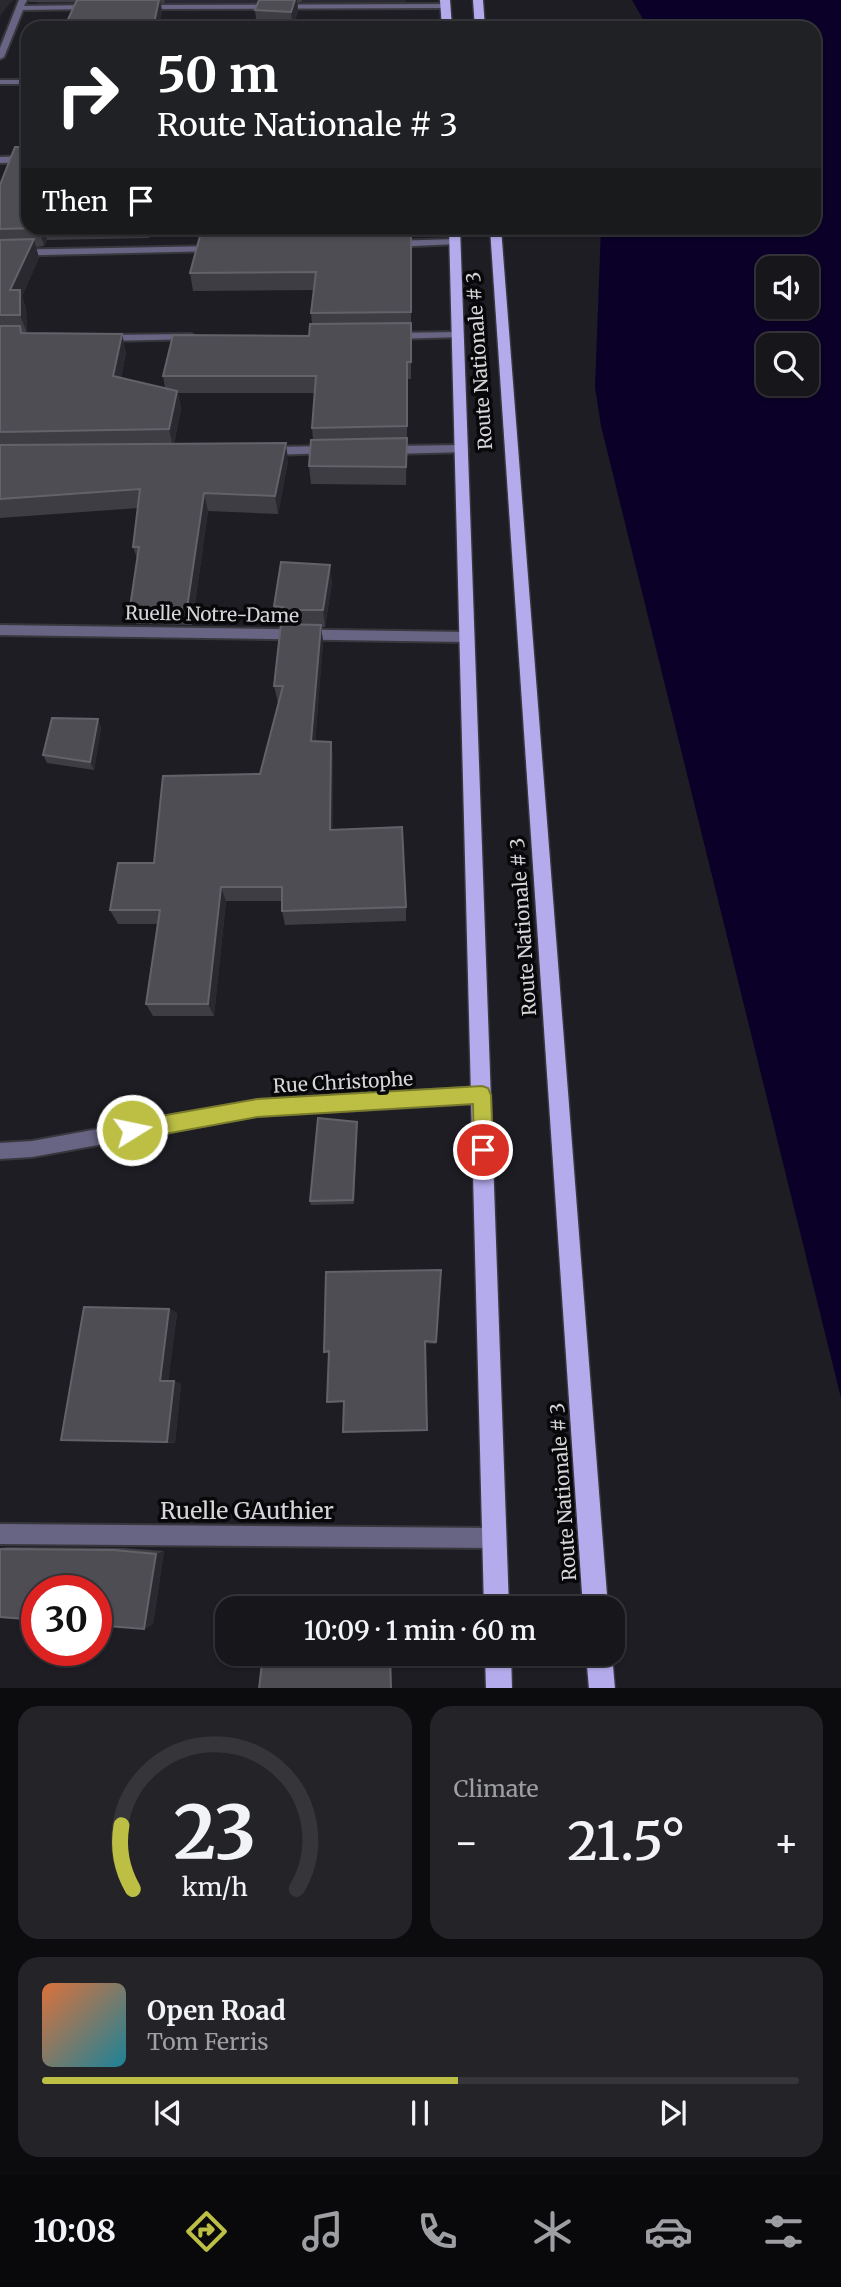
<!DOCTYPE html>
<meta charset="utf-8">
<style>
:root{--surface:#16161b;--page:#232328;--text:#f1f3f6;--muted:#9e9fa3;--line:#35353a;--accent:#bcbf44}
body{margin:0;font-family:Merriweather,serif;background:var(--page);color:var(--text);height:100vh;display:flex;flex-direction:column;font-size:26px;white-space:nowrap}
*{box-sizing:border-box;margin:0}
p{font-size:23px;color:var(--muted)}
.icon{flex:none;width:38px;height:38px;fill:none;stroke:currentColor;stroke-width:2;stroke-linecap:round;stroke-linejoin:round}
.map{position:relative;height:1688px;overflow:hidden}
.side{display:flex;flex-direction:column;gap:18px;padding:18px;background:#0c0c0f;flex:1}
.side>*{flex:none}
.top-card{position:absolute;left:21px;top:21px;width:800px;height:214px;border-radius:21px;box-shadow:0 2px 5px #0004,0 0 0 2px var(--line);background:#202124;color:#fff;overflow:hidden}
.fabs{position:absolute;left:756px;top:256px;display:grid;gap:14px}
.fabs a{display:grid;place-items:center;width:63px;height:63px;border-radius:14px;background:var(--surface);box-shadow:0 2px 5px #0004,0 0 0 2px var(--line);font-size:35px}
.speed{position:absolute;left:21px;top:1575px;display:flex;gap:14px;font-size:35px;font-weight:700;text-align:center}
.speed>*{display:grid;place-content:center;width:91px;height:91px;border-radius:50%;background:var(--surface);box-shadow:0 2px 5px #0004,0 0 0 2px var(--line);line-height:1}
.speed .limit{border:10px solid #d22;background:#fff;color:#111}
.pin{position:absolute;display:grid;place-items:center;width:60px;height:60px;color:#fff;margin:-30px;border:4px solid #fff;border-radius:50%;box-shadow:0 2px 7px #0007}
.me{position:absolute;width:77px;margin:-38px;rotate:80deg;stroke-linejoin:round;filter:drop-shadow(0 0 5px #0008)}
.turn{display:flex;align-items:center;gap:24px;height:147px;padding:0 21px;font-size:32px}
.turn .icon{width:91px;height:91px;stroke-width:2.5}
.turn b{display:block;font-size:49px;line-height:60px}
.then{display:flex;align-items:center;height:66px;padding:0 21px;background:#0003;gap:14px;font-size:26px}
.big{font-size:52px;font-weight:600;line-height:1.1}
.side .tile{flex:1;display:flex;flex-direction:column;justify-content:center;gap:10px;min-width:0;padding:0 24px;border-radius:21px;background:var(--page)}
.side .dial{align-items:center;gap:0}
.dial svg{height:182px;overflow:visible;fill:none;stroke:var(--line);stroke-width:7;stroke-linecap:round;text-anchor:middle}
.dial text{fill:var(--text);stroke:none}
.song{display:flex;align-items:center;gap:21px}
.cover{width:84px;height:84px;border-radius:10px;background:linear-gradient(135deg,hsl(20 70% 55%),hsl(190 70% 35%))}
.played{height:7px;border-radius:4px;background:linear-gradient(90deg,var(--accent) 55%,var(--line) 55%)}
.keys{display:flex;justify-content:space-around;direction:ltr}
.heat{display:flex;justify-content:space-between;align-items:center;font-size:38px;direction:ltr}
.side .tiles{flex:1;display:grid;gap:18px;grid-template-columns:1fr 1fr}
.tile:last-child{grid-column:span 2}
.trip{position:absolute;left:215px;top:1596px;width:410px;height:70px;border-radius:21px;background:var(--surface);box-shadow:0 2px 5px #0004,0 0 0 2px var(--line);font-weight:600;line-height:70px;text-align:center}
.dock{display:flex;height:112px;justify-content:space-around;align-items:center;background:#09090b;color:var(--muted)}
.dock .icon{width:49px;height:49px}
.dock .selected{color:var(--accent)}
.dock b{font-size:32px;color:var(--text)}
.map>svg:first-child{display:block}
.built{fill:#282732}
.water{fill:#0b0027;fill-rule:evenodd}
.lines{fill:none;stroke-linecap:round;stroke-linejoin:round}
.minor-casing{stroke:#38373d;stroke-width:4}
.primary-casing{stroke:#38373d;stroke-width:3}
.minor{fill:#686483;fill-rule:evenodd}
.primary{fill:#b4abec;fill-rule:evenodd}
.wall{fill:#3d3d43}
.shaded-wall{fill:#2a2930}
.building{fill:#4e4d54;stroke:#636269;stroke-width:2}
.route{fill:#bcbf44;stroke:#7a7c2c;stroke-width:2}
.labels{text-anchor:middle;stroke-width:7;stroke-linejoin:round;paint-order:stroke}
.street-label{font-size:19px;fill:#d6d6da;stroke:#08080a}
.near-street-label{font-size:23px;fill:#d6d6da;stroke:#08080a}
</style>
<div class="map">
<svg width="841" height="1689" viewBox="0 0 841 1689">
<rect width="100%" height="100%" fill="#1e1d24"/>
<polygon class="built" points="38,0 406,0 405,4 37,5"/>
<path class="water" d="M632 0H841V1398L601 426 595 387 601 228H814V28H648ZM768 268H807V306H768ZM768 345H807V383H768Z"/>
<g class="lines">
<defs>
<g id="minor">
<polygon points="19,0 27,0 24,6 92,5 96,7 92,9 23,10 4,57 0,59 0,48"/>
<polygon points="445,4 448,4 448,8 144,9 140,7 144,5"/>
<rect x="0" y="80" width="28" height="4"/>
<polygon points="28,156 28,162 0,163 0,157"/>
<polygon points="454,239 459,242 457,244 393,247 388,244 393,241"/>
<polygon points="219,246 221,248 216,251 0,256 0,250"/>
<polygon points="457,332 461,333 461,337 393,339 388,336 393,333"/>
<polygon points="191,334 196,337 195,339 106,341 101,338 106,335"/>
<polygon points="463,445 468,449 467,452 390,454 385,450 390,446"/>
<polygon points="328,446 333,450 332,453 271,455 266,451 271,447"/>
<polygon points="0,625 465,632 471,637 465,642 0,635"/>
<polygon points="482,1087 488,1089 490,1095 488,1101 482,1103 257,1116 32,1157 0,1159 0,1143 32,1141 257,1100"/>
<polygon points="0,1524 495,1528 502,1531 505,1538 502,1545 495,1548 0,1544"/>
</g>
<g id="primary">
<polygon points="440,0 450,0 452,28 442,28"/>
<polygon points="473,0 483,0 485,28 475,28"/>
<polygon points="449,228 460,228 509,1608 484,1608"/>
<polygon points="490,228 501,228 608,1608 583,1608"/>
<polygon points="485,1654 511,1654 512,1689 486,1689"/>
<polygon points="586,1654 612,1654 615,1689 589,1689"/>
</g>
</defs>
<use href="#minor" class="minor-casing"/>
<use href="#primary" class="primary-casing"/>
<use href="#minor" class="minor"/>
<use href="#primary" class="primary"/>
</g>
<g class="wall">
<polygon points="28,0 165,0 164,3 161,3 162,12 76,2 29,2"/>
<polygon points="259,0 302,0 301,2 298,2 298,11 293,28 257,28 255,10"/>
<polygon points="0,185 28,228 151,228 149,238 47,240 44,246 36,247 39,258 22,296 26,309 27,333 126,352 121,378 165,388 163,376 309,336 312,324 311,313 314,290 193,291 190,273 204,236 203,228 268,228 266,234 356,232 356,229 411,228 411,379 408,379 406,485 311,484 309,466 313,440 312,428 315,393 178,393 181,409 174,444 288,461 278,514 208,511 192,625 136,624 130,607 137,558 133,547 138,508 0,518"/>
<polygon points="332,582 325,627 321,627 323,642 315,742 331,742 333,758 333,830 406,907 406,921 285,925 282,911 282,901 226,901 214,1016 153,1016 146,1004 157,924 118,924 110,910 154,863 260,774 278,703 274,686 285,624 276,623 274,606"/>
<polygon points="98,719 101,728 94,770 47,763 43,755"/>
<polygon points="357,1126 354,1204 311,1205 310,1201"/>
<polygon points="441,1270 436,1344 425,1343 427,1431 343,1432 344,1402 329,1403 327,1402 329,1353 326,1353 324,1352"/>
<polygon points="169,1309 177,1313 168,1381 174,1381 181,1384 175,1443 61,1440"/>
<polygon points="8,1547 123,1548 164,1551 153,1624 144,1629 0,1617 0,1548"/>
</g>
<g class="shaded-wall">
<polygon points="0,0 14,0 11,2 0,16"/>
<polygon points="159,0 160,0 162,12 159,28 153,28"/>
<polygon points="295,0 297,0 298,11 293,28 291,12"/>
<polygon points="39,228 44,228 47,240 44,246"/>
<polygon points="147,228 151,228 149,238"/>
<polygon points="263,228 268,228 265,241"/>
<polygon points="34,239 39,258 22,296 26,309 27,333 10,290"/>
<polygon points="122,334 126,352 118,394 113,376"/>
<polygon points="177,391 181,409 173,447 169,429"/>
<polygon points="286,443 288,461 278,514 275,496"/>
<polygon points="204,493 208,511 192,625 187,608"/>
<polygon points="330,565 332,582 325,627 323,610"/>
<polygon points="321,625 323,642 314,758 311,741"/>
<polygon points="98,719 101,728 94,770 90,762"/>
<polygon points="331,742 333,758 333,845 330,830"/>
<polygon points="221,887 226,901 214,1016 208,1004"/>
<polygon points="357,1122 357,1126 354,1204 353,1200"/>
<polygon points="169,1309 177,1313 168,1384 160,1381"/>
<polygon points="174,1381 181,1384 175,1443 167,1442"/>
<polygon points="164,1551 153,1624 144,1629 156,1554"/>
</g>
<g class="building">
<polygon points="77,0 159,0 153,28 64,28"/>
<polygon points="259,0 295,0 291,12 255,10"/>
<polygon points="15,147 28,147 28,228 39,228 0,229 0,185"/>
<polygon points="411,230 411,312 311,313 316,272 190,273 200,236"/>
<polygon points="34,239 10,290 20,290 20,315 0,315 0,240"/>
<polygon points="411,323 411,362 407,362 407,426 312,428 316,376 163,376 173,335 309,336 310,324"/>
<polygon points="0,326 20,326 21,333 122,334 113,376 177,391 169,429 0,432"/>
<polygon points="407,438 406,467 309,466 311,440"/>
<polygon points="286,443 275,496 204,493 187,608 130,607 139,547 133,547 140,489 0,499 0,445"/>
<polygon points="281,562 330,565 323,610 282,610 283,607 274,606"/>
<polygon points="281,624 321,625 311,741 331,742 330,830 402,827 406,907 282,911 282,887 221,887 208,1004 146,1004 160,910 110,910 118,863 154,863 163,776 260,774 283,686 274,686"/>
<polygon points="52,718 98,719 90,762 43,755"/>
<polygon points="318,1118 357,1122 353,1200 310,1201"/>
<polygon points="441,1270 436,1342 425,1341 427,1430 343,1432 344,1401 327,1402 329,1351 324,1352 326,1272"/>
<polygon points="84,1307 169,1309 160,1381 174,1381 167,1442 61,1440"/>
<polygon points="0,1549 114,1550 156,1554 144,1629 96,1625 96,1591 37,1591 37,1620 0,1617"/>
<polygon points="263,1654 390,1654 391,1689 259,1689"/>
</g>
<polygon class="route" points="482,1086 488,1088 491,1095 493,1150 490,1157 483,1159 477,1157 474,1150 473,1104 257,1117 132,1140 126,1137 123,1130 126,1124 132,1121 257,1099"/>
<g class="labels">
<g class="street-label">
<text transform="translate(479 361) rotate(-94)" y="7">Route Nationale # 3</text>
<text transform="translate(212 614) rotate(1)" y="7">Ruelle Notre-Dame</text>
<text transform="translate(523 927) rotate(-94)" y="7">Route Nationale # 3</text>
<text transform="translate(343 1082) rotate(-3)" y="7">Rue Christophe</text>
<text transform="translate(563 1492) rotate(-94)" y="7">Route Nationale # 3</text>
</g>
<g class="near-street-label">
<text x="247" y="1519">Ruelle GAuthier</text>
</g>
</g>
</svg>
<div class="fabs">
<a><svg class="icon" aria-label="sound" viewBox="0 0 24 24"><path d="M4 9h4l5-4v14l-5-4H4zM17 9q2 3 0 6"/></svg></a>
<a><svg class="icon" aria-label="search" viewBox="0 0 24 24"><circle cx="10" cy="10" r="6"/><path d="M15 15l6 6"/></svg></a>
</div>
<div class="speed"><div class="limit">30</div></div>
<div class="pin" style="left:483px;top:1150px;background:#d93025"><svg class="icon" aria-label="arrive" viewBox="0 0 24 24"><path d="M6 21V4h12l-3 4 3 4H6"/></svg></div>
<svg class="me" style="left:132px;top:1130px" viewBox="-20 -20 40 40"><circle r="17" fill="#bcbf44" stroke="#fff" stroke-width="3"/><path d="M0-11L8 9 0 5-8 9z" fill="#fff"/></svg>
<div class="trip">10:09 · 1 min · 60 m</div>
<div class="top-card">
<div class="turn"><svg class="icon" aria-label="right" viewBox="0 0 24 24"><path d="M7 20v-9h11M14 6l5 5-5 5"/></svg><div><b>50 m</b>Route Nationale # 3</div></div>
<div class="then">Then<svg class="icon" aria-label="arrive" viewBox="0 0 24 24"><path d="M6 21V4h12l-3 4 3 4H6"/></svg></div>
</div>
</div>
<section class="side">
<div class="tiles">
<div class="tile dial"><svg viewBox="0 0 100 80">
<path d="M14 69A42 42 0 1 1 86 69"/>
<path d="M14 69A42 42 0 0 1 9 41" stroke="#bcbf44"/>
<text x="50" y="56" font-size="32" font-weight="700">23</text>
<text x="50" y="72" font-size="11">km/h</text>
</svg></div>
<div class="tile"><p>Climate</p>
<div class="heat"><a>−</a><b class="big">21.5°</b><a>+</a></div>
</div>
<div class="tile">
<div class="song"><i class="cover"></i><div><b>Open Road</b><p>Tom Ferris</p></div></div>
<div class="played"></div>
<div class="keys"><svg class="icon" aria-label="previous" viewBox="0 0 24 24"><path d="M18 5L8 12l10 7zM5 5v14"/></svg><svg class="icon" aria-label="pause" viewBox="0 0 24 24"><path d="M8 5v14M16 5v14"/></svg><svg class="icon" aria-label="next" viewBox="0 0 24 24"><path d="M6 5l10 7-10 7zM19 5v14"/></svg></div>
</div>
</div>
</section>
<nav class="dock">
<b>10:08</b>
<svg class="icon selected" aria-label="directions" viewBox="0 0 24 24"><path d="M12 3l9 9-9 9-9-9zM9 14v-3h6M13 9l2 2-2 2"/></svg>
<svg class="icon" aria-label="music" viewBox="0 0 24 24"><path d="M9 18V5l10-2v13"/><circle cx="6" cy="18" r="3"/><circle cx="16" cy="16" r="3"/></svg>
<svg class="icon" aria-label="phone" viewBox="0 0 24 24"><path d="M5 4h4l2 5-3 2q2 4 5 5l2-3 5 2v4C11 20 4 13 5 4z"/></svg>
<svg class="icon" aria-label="climate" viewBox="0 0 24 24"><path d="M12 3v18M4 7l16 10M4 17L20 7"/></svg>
<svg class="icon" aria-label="car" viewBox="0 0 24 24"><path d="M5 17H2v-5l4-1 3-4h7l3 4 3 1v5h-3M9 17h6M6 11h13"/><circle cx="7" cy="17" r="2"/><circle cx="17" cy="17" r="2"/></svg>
<svg class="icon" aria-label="filters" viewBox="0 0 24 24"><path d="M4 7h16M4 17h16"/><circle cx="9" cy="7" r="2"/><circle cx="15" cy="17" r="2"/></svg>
</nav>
